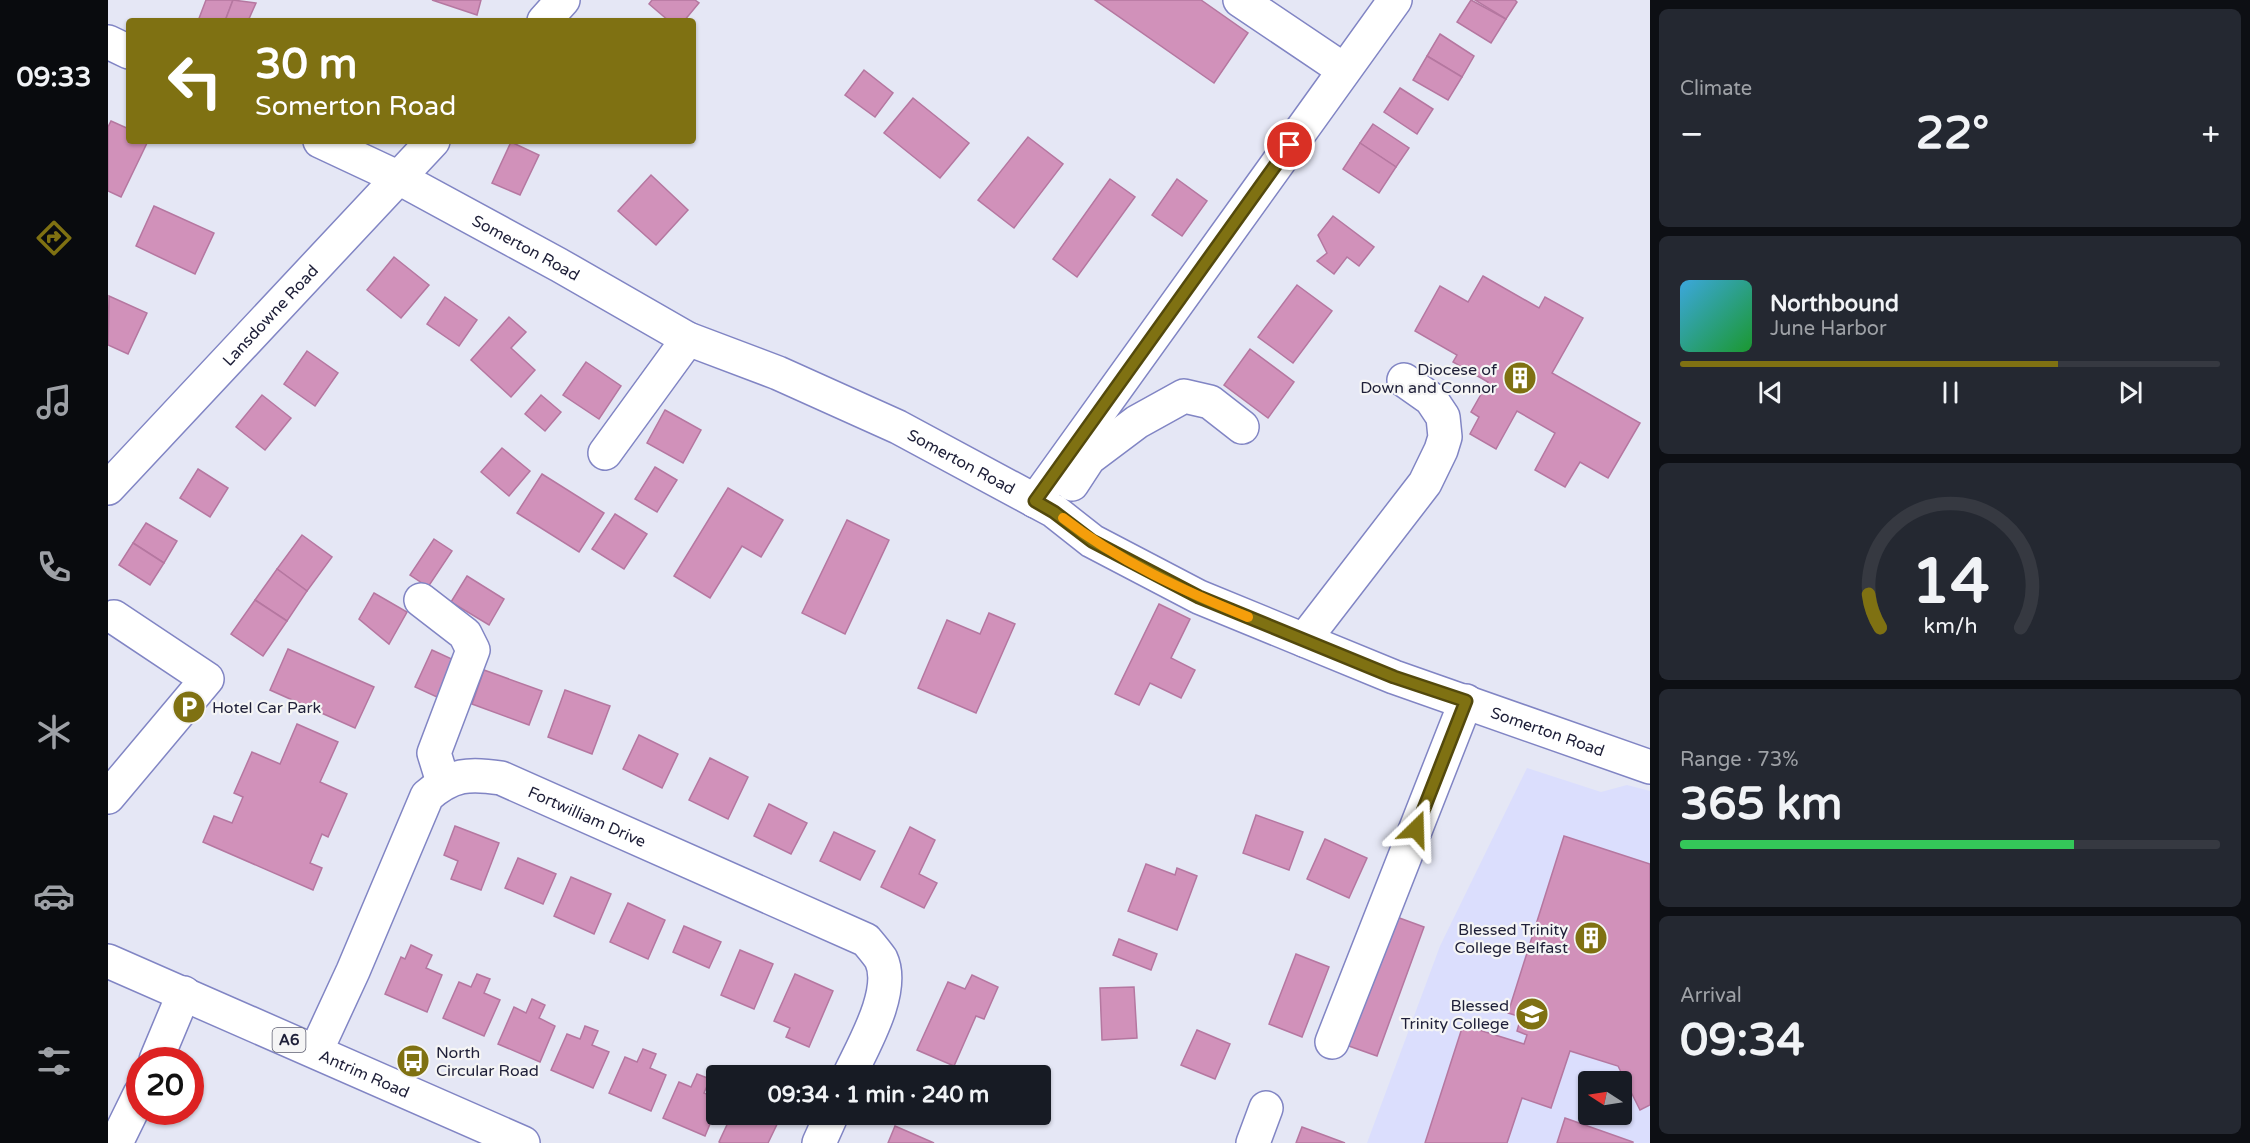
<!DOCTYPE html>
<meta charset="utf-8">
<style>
:root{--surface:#171b24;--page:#242831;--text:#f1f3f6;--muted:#9ea1a6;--line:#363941;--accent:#7f7112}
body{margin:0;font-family:"Varela Round",sans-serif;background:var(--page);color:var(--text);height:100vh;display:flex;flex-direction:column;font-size:22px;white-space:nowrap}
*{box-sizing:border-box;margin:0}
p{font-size:20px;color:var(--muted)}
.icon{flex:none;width:33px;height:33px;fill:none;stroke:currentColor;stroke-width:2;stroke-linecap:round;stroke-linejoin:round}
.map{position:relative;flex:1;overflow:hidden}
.panel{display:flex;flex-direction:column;gap:9px;padding:9px;background:#0d0f14;width:600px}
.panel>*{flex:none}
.top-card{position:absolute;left:18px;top:18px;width:570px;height:126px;border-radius:6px;box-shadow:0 2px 4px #0004;background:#7f7112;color:#fff;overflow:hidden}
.needle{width:39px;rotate:282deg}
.buttons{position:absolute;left:1470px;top:1071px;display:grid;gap:12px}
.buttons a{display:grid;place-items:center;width:54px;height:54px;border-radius:6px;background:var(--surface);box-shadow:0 2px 4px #0004;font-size:30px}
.speed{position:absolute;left:18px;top:1047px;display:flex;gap:12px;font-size:30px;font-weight:700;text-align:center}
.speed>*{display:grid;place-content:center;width:78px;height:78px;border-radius:50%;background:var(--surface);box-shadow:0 2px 4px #0004;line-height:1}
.speed .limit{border:9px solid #d22;background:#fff;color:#111}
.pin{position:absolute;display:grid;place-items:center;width:51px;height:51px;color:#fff;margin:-26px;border:3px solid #fff;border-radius:50%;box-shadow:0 2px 6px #0007}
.me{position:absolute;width:66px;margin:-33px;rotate:22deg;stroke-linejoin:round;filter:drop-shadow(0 0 4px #0008)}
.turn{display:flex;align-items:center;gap:21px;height:126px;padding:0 30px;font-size:27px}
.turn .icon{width:78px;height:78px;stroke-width:2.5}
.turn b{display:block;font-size:42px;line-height:51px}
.big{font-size:45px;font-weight:700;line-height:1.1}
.panel .widget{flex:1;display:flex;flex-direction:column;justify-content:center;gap:9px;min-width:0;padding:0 21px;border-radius:9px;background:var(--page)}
.panel .dial{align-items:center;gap:0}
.dial svg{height:156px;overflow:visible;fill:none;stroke:var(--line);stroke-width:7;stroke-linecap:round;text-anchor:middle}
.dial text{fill:var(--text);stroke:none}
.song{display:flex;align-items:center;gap:18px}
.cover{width:72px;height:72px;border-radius:9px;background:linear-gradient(135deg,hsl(200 70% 55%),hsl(130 70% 35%))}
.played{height:6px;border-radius:3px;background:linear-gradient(90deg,var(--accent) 70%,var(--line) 70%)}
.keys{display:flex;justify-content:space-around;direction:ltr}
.heat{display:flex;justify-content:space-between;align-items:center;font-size:33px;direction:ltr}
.charge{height:9px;border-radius:4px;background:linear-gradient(90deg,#34c759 73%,var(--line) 0)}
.trip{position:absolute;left:598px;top:1065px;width:345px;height:60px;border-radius:6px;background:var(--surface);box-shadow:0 2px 4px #0004;font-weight:700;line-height:60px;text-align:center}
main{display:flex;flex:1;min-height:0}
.dock{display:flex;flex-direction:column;width:108px;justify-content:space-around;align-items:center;background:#090b0e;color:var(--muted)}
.dock .icon{width:42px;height:42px}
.dock .selected{color:var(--accent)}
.dock b{font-size:27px;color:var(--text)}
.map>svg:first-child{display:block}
.built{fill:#dbdefd;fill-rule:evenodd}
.building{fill:#d191ba;stroke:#b577a0;stroke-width:1.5}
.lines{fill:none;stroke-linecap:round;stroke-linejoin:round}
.minor-casing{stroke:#8185c4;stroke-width:36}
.major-casing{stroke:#8185c4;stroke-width:36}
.highway-casing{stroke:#8185c4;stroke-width:36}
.minor{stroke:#fff;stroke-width:33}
.major{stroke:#fff;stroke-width:33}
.highway{stroke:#fff;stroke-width:33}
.route-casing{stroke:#53490c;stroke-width:15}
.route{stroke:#7f7112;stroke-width:10}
.slow{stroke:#f59e0b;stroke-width:10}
.labels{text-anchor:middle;stroke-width:4.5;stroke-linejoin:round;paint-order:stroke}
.shield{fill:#f5f5f5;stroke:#5e5f71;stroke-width:1.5}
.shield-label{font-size:15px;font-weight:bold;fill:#1e1f38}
.street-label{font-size:16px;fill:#1e1f38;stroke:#f5f5f5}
.poi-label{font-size:16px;fill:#1e1f38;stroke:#f5f5f5;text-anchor:end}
</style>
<main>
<nav class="dock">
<b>09:33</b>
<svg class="icon selected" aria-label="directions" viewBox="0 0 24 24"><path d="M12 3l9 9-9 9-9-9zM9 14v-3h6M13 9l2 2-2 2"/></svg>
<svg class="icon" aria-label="music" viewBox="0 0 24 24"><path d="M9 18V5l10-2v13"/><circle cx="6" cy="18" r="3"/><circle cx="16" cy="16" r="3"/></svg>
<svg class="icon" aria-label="phone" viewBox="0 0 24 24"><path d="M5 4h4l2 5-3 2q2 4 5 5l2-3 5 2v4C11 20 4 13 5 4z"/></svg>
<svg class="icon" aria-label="climate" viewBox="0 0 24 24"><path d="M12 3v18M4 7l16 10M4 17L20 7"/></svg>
<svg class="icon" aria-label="car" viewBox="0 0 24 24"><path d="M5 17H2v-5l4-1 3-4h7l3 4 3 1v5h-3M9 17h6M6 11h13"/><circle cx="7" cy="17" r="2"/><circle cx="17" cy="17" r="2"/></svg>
<svg class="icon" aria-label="filters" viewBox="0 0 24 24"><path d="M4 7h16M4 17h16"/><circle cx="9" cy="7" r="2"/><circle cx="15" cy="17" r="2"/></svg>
</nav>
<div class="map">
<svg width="1542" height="1143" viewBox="0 0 1542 1143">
<rect width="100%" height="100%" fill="#e5e7f5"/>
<path class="built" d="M1419 768 1493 792 1519 785 1542 791V1143H1259L1332 946ZM1480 1082H1514V1114H1480Z"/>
<g class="building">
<polygon points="98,0 125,0 117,21 90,21"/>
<polygon points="125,0 148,3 140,21 117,21"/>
<polygon points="324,0 373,0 369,15"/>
<polygon points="544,0 587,0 591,3 576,21 561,21 541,4"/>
<polygon points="987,0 1093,0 1140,33 1106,83"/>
<polygon points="1363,0 1398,19 1383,43 1349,22"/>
<polygon points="1367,0 1407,0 1409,2 1398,19"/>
<polygon points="1332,34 1366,56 1354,77 1319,56"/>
<polygon points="1319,56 1354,77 1340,100 1305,80"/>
<polygon points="756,70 785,93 767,117 737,95"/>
<polygon points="1292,88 1325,109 1309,134 1276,112"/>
<polygon points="805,98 861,143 832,178 776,133"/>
<polygon points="3,121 21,129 21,141 40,141 13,197 0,191 0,127"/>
<polygon points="1265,124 1301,148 1288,167 1252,143"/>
<polygon points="920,137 955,164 906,228 870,200"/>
<polygon points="403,142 431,155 412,195 384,183"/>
<polygon points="1252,143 1288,167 1271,193 1235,169"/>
<polygon points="543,175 580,210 548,245 510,211"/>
<polygon points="1002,179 1027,197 969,277 945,259"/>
<polygon points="1069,179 1099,201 1074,236 1044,215"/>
<polygon points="46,206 106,233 87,274 28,246"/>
<polygon points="1225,216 1266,247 1251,266 1239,257 1226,274 1209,261 1219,253 1210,235"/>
<polygon points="286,257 321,285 293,318 259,290"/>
<polygon points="1375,276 1431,308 1437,297 1475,318 1444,373 1532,423 1500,478 1472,462 1457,487 1427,470 1447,433 1409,411 1388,449 1362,434 1371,417 1363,412 1380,382 1345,362 1349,355 1307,331 1332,286 1360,302"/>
<polygon points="1189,285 1224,311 1185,363 1150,337"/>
<polygon points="1,296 39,313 20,354 0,345"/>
<polygon points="337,297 369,320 351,346 319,324"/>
<polygon points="401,317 418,332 403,348 427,370 403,397 363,360"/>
<polygon points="1142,349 1186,382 1160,418 1116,385"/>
<polygon points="199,351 230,373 207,406 176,384"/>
<polygon points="478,362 513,386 491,419 455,395"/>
<polygon points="154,395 183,418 157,450 128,427"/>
<polygon points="433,395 453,412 437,431 417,414"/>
<polygon points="557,410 593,430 575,463 539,443"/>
<polygon points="394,448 422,471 401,496 373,472"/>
<polygon points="547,467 569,480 549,512 527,499"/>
<polygon points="90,469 120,488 102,517 72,498"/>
<polygon points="434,474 496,513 471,552 409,513"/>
<polygon points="620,488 675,520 653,557 634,546 602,598 566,576"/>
<polygon points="507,514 539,534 516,569 484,549"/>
<polygon points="739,520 781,540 737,634 694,613"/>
<polygon points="38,523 69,541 56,563 25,543"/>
<polygon points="194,535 224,557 199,591 169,569"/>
<polygon points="326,539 344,551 320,587 302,575"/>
<polygon points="25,543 56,563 42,585 11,565"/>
<polygon points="169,569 199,591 179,621 147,600"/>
<polygon points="359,576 396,599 381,625 343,602"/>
<polygon points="266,593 299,612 281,644 251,619"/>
<polygon points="147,600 179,621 155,656 123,634"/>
<polygon points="1051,604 1082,619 1063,658 1087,670 1073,698 1042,683 1031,705 1007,694"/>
<polygon points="881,613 907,624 868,713 810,688 839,620 872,634"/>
<polygon points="180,649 266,687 247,728 162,690"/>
<polygon points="324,650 346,660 329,697 307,687"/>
<polygon points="376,670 434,691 421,725 364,704"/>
<polygon points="457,690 502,706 484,754 440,737"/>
<polygon points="189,724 230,742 212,782 239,794 220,837 214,834 202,863 214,868 205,890 95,842 106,816 124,823 135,797 126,793 144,752 172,764"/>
<polygon points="531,735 570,754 554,788 515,769"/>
<polygon points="602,758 640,777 620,819 581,800"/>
<polygon points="661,804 699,823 683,854 646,836"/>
<polygon points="1148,815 1195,832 1181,870 1135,853"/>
<polygon points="347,826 391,843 373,890 343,879 350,861 336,855"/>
<polygon points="802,827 827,840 811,874 829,883 816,908 773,887"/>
<polygon points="726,832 767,851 752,880 712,861"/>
<polygon points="1456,836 1542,864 1542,1105 1532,1110 1510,1066 1462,1051 1443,1108 1414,1098 1399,1143 1317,1143 1355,1025 1416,1044 1419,1035 1409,1031 1413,1017 1400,1013"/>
<polygon points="1217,839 1259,858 1241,898 1199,879"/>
<polygon points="410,858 448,874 435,904 397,888"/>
<polygon points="1038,864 1067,875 1069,868 1089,876 1069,930 1020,911"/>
<polygon points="463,877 503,894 486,934 446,916"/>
<polygon points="520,903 557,920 540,959 502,942"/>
<polygon points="1286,916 1316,927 1269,1056 1238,1045"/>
<polygon points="576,926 613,942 601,968 565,952"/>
<polygon points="1011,939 1049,954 1043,970 1005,955"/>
<polygon points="303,945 324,955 318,968 334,975 319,1012 277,994 293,957 297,959"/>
<polygon points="632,950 665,964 646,1009 613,995"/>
<polygon points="1188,954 1221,967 1194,1037 1161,1024"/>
<polygon points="369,974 382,979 376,993 392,1000 376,1036 335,1018 351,982 363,987"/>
<polygon points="687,974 725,991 701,1047 678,1037 682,1028 666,1021"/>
<polygon points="864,975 890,987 876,1019 868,1016 846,1066 809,1050 840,982 857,989"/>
<polygon points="1026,987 1029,1038 994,1040 992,988"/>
<polygon points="424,999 437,1005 431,1018 447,1026 432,1062 390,1044 406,1007 418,1013"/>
<polygon points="477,1026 490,1031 484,1045 501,1052 485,1088 443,1070 459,1034 472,1039"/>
<polygon points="1089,1030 1122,1044 1107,1079 1073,1065"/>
<polygon points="535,1049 548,1054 542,1068 558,1075 543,1111 501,1093 517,1057 529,1062"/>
<polygon points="589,1074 602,1079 596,1093 609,1098 609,1107 597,1136 555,1118 571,1082 583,1087"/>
<polygon points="624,1114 674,1114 660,1143 613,1143 611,1142"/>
<polygon points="1457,1118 1525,1142 1525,1143 1449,1143"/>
<polygon points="787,1126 826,1143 780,1143"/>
<polygon points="1194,1127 1237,1143 1188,1143"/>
</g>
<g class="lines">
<defs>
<g id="minor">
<polyline points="1132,0 1236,70"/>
<polyline points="436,21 455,0"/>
<polyline points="0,42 21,52"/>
<path id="s1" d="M212 141 291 178 451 265 580 339 670 373 790 427 946 511 984 541 1091 597 1286 677 1542 767"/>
<polyline points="497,453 580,339"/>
<polyline points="964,484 981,458 1029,422 1076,396 1102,402 1134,427"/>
<path id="s2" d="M0 488 325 141"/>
<polyline points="927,501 1287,0"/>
<polyline points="313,600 357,634 365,650 326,753 335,782"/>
<polyline points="1196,640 1317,483 1333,450 1337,437 1335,417 1323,399 1296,380"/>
<polyline points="0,797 99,679 6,617"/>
<polyline points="1224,1042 1358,701"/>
<path id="s3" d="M208 1051 245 971 319 796C344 774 361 773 393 778L758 940C763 946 769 953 773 959 788 991 755 1046 741 1076"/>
<polyline points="711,1143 724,1114"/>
<polyline points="1145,1143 1158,1108"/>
</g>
<g id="major">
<path id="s4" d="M0 961 415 1143"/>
</g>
<g id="highway">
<polyline points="48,1060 76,993"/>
<polyline points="8,1143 32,1094"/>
</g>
</defs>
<use href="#minor" class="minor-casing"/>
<use href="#major" class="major-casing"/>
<use href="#highway" class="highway-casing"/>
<use href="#minor" class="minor"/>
<use href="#major" class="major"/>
<use href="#highway" class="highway"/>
</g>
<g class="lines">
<defs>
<polyline id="route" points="1182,145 927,501 946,512 984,541 1091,597 1286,677 1358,701 1308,829"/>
</defs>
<use href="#route" class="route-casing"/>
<use href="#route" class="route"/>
<path class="slow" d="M955 518C1010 561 1076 591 1140 617"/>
</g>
<defs>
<symbol id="building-disc" viewBox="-11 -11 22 22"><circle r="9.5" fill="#7f7112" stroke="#f5f5f5"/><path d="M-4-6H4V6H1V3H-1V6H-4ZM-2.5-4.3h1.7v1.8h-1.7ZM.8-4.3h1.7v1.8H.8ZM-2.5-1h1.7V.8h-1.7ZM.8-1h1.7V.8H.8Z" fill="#fff"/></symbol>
<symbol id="parking-disc" viewBox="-11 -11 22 22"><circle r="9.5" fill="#7f7112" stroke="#f5f5f5"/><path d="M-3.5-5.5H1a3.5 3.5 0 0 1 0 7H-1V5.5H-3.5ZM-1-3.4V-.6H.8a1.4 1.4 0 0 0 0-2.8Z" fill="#fff"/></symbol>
<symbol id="school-disc" viewBox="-11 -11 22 22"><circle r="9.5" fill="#7f7112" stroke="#f5f5f5"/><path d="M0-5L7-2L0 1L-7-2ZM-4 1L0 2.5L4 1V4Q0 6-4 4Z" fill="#fff"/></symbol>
<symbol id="bus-disc" viewBox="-11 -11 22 22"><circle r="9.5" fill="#7f7112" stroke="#f5f5f5"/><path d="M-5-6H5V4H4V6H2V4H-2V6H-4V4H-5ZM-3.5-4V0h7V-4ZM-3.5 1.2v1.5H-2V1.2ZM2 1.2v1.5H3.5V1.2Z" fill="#fff"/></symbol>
</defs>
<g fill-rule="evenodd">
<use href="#building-disc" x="1393" y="359" width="38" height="38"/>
<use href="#parking-disc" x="62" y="688" width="38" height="38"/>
<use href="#building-disc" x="1464" y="919" width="38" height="38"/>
<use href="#school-disc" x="1405" y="995" width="38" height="38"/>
<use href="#bus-disc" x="286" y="1042" width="38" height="38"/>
</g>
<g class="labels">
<rect class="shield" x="164.5" y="1028" width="33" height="24" rx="4.5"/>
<g class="shield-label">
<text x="181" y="1045">A6</text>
</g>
<g class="street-label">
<text dy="6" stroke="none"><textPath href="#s1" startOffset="232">Somerton Road</textPath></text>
<text dy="6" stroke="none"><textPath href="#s2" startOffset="237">Lansdowne Road</textPath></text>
<text dy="6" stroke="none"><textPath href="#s1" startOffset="718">Somerton Road</textPath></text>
<text dy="6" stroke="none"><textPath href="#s1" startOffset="1366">Somerton Road</textPath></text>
<text dy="6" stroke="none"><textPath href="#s3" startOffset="452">Fortwilliam Drive</textPath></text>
<text dy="6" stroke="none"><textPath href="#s4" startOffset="280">Antrim Road</textPath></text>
</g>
<g class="poi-label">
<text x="1389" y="375">Diocese of<tspan x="1389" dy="18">Down and Connor</tspan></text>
<text x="104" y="713" text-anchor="start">Hotel Car Park</text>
<text x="1460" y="935">Blessed Trinity<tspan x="1460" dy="18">College Belfast</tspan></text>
<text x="1401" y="1011">Blessed<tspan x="1401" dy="18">Trinity College</tspan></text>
<text x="328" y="1058" text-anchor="start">North<tspan x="328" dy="18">Circular Road</tspan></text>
</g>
</g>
</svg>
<div class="buttons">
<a><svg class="needle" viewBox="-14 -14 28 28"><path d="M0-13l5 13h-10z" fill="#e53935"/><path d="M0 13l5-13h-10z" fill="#9ea1a6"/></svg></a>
</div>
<div class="speed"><div class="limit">20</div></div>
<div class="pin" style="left:1182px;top:145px;background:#d93025"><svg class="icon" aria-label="arrive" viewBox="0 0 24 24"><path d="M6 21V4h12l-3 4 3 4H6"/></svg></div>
<svg class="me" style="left:1308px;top:829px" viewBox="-20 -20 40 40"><path d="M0-17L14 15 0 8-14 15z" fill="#7f7112" stroke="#fff" stroke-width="4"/></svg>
<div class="trip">09:34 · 1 min · 240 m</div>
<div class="top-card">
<div class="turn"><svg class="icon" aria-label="left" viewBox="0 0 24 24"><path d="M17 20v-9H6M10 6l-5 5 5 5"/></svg><div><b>30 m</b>Somerton Road</div></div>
</div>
</div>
<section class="panel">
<div class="widget"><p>Climate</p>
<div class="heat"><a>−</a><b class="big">22°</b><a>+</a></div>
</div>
<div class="widget">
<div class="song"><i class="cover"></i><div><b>Northbound</b><p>June Harbor</p></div></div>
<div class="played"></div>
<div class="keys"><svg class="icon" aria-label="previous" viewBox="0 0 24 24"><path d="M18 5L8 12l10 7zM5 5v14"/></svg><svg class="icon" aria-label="pause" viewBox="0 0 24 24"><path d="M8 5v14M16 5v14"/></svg><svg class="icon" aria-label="next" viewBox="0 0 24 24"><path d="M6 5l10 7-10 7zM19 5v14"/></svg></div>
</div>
<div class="widget dial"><svg viewBox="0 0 100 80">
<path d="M14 69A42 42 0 1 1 86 69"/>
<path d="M14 69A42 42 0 0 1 8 52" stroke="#7f7112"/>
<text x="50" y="56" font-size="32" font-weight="700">14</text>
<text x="50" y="72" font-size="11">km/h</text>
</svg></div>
<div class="widget"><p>Range · 73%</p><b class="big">365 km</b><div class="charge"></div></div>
<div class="widget"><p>Arrival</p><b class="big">09:34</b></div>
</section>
</main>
